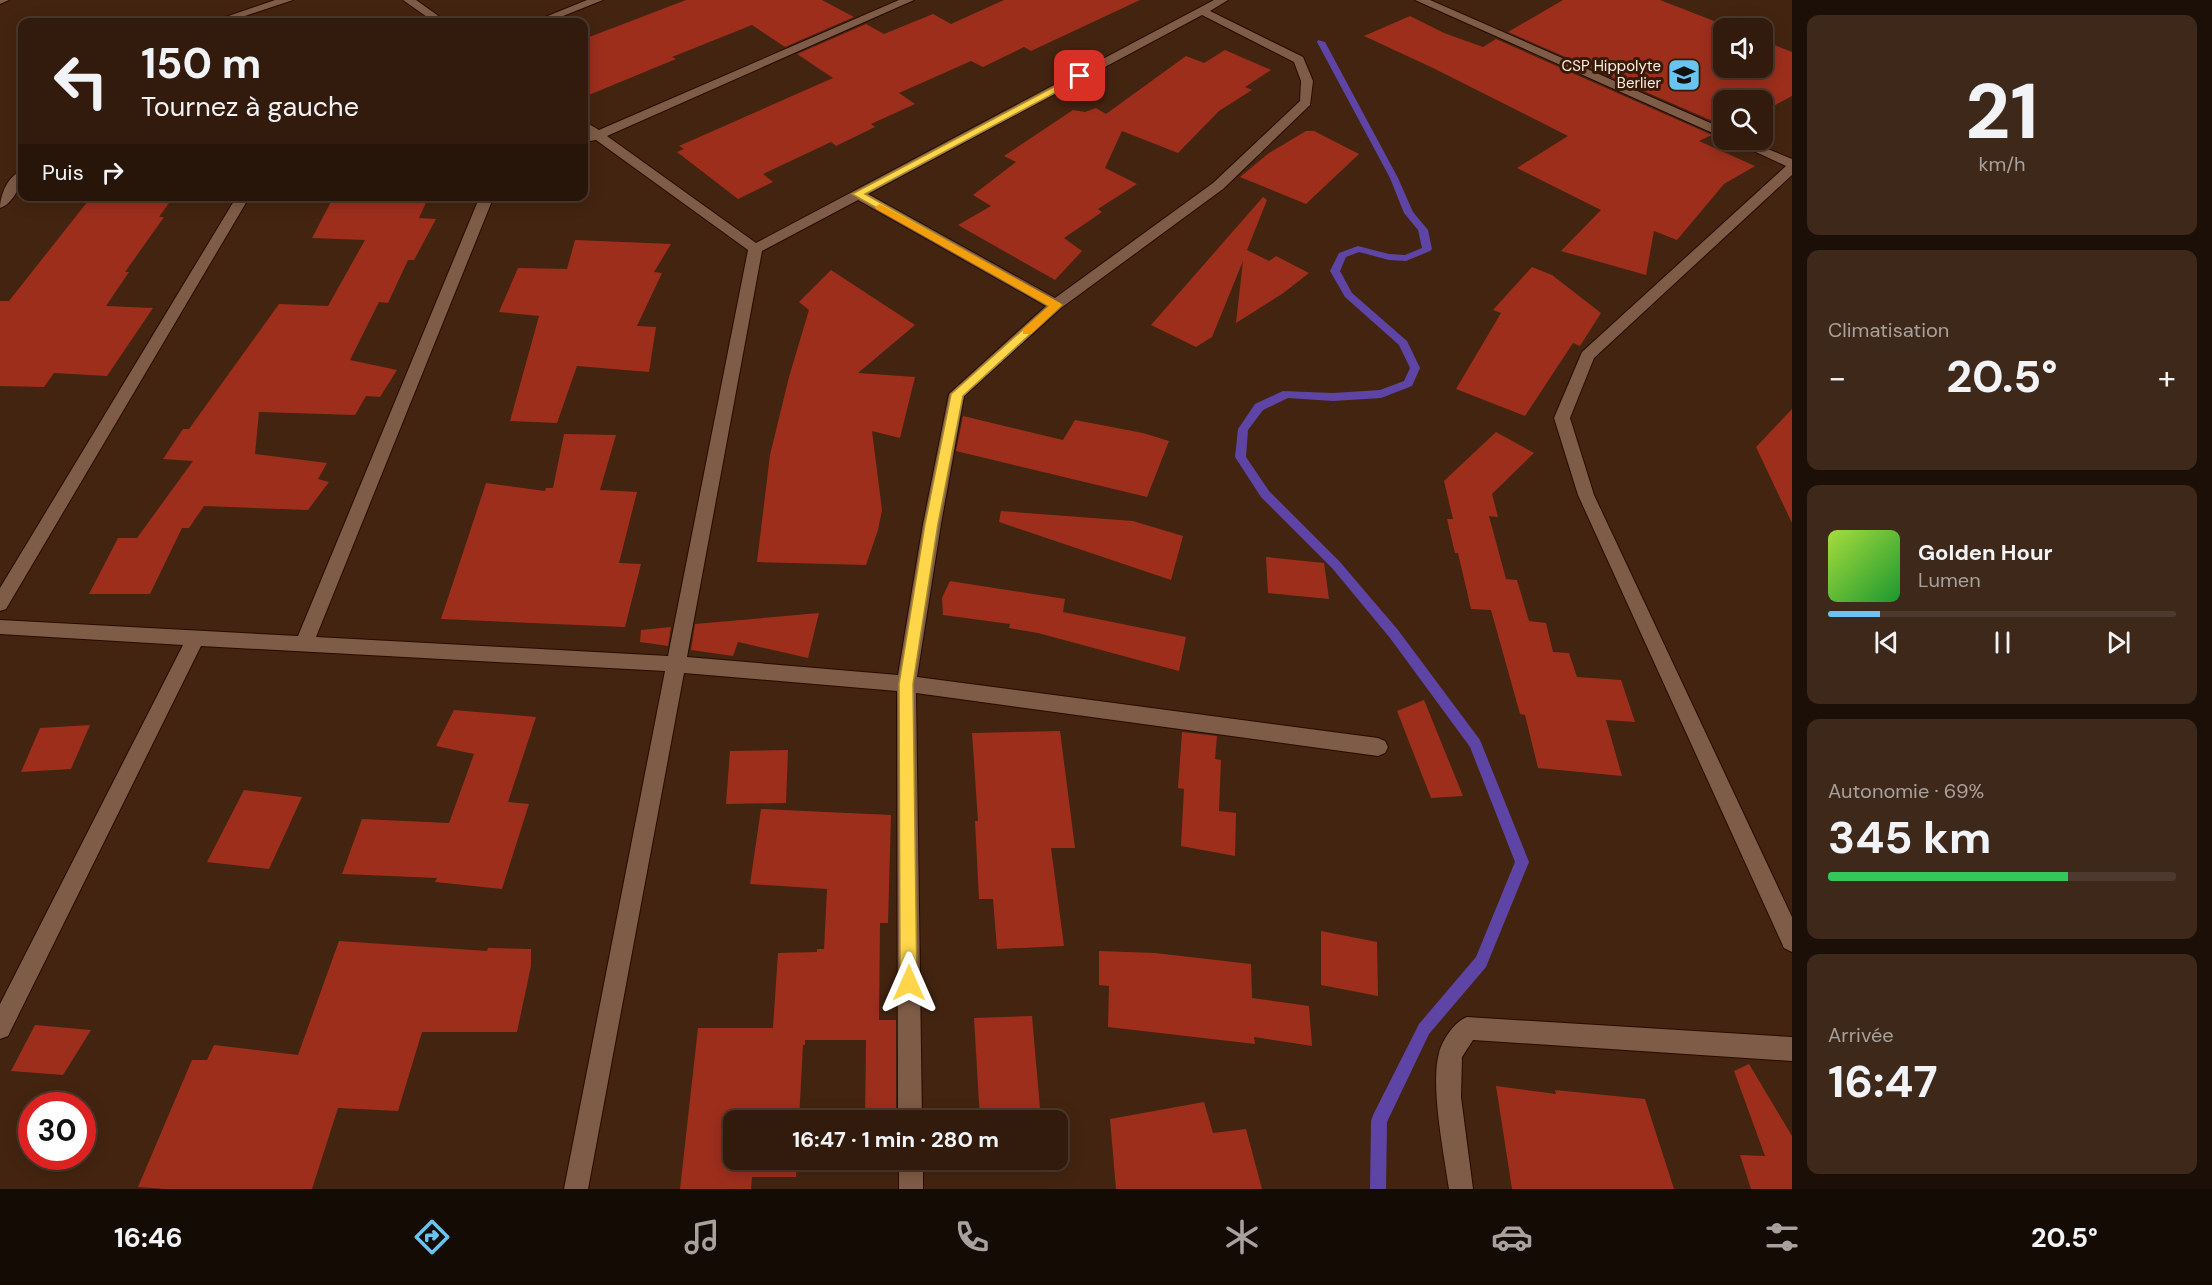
<!DOCTYPE html>
<html lang="fr">
<meta charset="utf-8">
<style>
:root{--surface:#321b0c;--page:#3d281a;--text:#f1f3f6;--muted:#a8a19d;--line:#4d392d;--accent:#69c4f1}
body{margin:0;font-family:"DM Sans",sans-serif;background:var(--page);color:var(--text);height:100vh;display:flex;flex-direction:column;font-size:22px;white-space:nowrap}
*{box-sizing:border-box;margin:0}
p{font-size:20px;color:var(--muted)}
.icon{flex:none;width:33px;height:33px;fill:none;stroke:currentColor;stroke-width:2;stroke-linecap:round;stroke-linejoin:round}
.map{position:relative;flex:1;overflow:hidden}
.details{display:flex;flex-direction:column;gap:15px;padding:15px;background:#1c0f07;width:420px}
.details>*{flex:none}
.guide{position:absolute;left:18px;top:18px;width:570px;height:183px;border-radius:12px;box-shadow:0 3px 15px #0003,0 0 0 2px var(--line);background:#321b0c;color:var(--text);overflow:hidden}
.fabs{position:absolute;left:1713px;top:18px;display:grid;gap:12px}
.fabs a{display:grid;place-items:center;width:60px;height:60px;border-radius:12px;background:var(--surface);box-shadow:0 3px 15px #0003,0 0 0 2px var(--line);font-size:30px}
.speed{position:absolute;left:18px;top:1092px;display:flex;gap:12px;font-size:30px;font-weight:700;text-align:center}
.speed>*{display:grid;place-content:center;width:78px;height:78px;border-radius:50%;background:var(--surface);box-shadow:0 3px 15px #0003,0 0 0 2px var(--line);line-height:1}
.speed .limit{border:9px solid #d22;background:#fff;color:#111}
.pin{position:absolute;display:grid;place-items:center;width:51px;height:51px;color:#fff;margin:-26px;border-radius:12px;box-shadow:0 3px 9px #0006}
.me{position:absolute;width:66px;margin:-33px;rotate:0deg;stroke-linejoin:round;filter:drop-shadow(0 0 4px #0008)}
.turn{display:flex;align-items:center;gap:21px;height:126px;padding:0 24px;font-size:27px}
.turn .icon{width:78px;height:78px;stroke-width:2.5}
.turn b{display:block;font-size:42px;line-height:51px}
.then{display:flex;align-items:center;height:57px;padding:0 24px;background:#0003;gap:12px;font-size:22px}
.big{font-size:45px;font-weight:700;line-height:1.1}
.details .widget{flex:1;display:flex;flex-direction:column;justify-content:center;gap:9px;min-width:0;padding:0 21px;border-radius:12px;background:var(--page)}
.details .dial{align-items:center;gap:0}
.dial b{font-size:78px;line-height:1}
.song{display:flex;align-items:center;gap:18px}
.cover{width:72px;height:72px;border-radius:9px;background:linear-gradient(135deg,hsl(80 70% 55%),hsl(130 70% 35%))}
.played{height:6px;border-radius:3px;background:linear-gradient(90deg,var(--accent) 15%,var(--line) 15%)}
.keys{display:flex;justify-content:space-around;direction:ltr}
.heat{display:flex;justify-content:space-between;align-items:center;font-size:33px;direction:ltr}
.charge{height:9px;border-radius:4px;background:linear-gradient(90deg,#34c759 69%,var(--line) 0)}
.trip{position:absolute;left:723px;top:1110px;width:345px;height:60px;border-radius:12px;background:var(--surface);box-shadow:0 3px 15px #0003,0 0 0 2px var(--line);font-weight:700;line-height:60px;text-align:center}
.dock{display:flex;height:96px;justify-content:space-around;align-items:center;background:#140b05;color:var(--muted)}
.dock .icon{width:42px;height:42px}
.dock .selected{color:var(--accent)}
.dock b{font-size:27px;color:var(--text)}
main{display:flex;flex:1;min-height:0}
.map>svg:first-child{display:block}
.lines{fill:none;stroke-linecap:round;stroke-linejoin:round}
.stream{fill:#5e44a5;fill-rule:evenodd}
.building{fill:#9d2e1c}
.street-casing{stroke:#280b00;stroke-width:2}
.street{fill:#7f5c47;fill-rule:evenodd}
.route{fill:#ffd54a;stroke:#a68a30;stroke-width:1.5}
.slow{fill:#f59e0b}
.labels{text-anchor:middle;stroke-width:6;stroke-linejoin:round;paint-order:stroke}
.far-poi-label{font-size:15px;fill:#fcefe8;stroke:#381a06;text-anchor:end}
</style>
<main>
<div class="map">
<svg width="1792" height="1189" viewBox="0 0 1792 1189">
<rect width="100%" height="100%" fill="#432410"/>
<g class="lines">
<polygon class="stream" points="1318,40 1325,42 1398,178 1413,212 1428,230 1432,249 1430,251 1406,261 1389,260 1359,252 1346,257 1340,271 1352,293 1407,341 1420,368 1412,386 1381,398 1333,401 1288,398 1263,410 1248,430 1246,457 1269,491 1340,562 1398,630 1480,740 1529,862 1486,967 1429,1034 1387,1122 1386,1189 1370,1189 1371,1121 1373,1115 1419,1024 1476,957 1515,862 1470,747 1390,638 1332,568 1261,497 1235,457 1238,429 1255,404 1283,391 1333,393 1380,390 1404,381 1410,368 1399,345 1345,297 1330,271 1339,253 1358,246 1389,254 1405,255 1422,248 1418,230 1404,213 1390,178 1317,42"/>
</g>
<g class="building">
<polygon points="686,0 822,0 854,17 785,47 752,25 672,57 676,59 584,97 584,39"/>
<polygon points="1004,0 1140,0 1031,51 1024,47 983,67 971,61 899,93 915,104 871,124 875,127 836,146 831,142 763,174 773,182 738,199 677,152 684,149 679,146 833,78 797,54 866,24 884,34 933,14 951,24"/>
<polygon points="1563,0 1660,0 1732,28 1724,28 1724,68 1762,68 1762,40 1792,52 1792,96 1762,112 1762,100 1724,100 1724,126 1508,32"/>
<polygon points="1410,16 1444,33 1483,47 1496,39 1712,135 1699,141 1755,166 1724,184 1677,240 1654,231 1646,275 1561,251 1601,210 1517,168 1568,136 1433,68 1364,36"/>
<polygon points="1225,50 1271,70 1245,87 1252,90 1219,111 1178,153 1122,131 1105,168 1137,184 1098,209 1102,212 1064,238 1082,251 1055,280 958,225 991,206 973,195 1016,162 1004,156 1073,110 1085,112 1096,108 1106,114 1186,56 1204,63"/>
<polygon points="1306,131 1314,131 1359,154 1306,204 1240,177 1269,153"/>
<polygon points="92,196 174,196 159,217 164,217 125,272 129,272 106,306 153,308 107,376 54,373 44,387 0,386 0,301 9,301"/>
<polygon points="334,196 429,196 419,218 436,219 414,260 408,260 388,303 379,302 350,360 397,370 380,397 366,396 355,415 259,412 255,454 327,463 318,479 329,482 308,510 204,506 189,528 182,528 150,594 89,594 118,538 137,538 193,461 163,459 183,429 189,429 279,304 328,306 365,240 312,238"/>
<polygon points="1263,197 1267,200 1247,250 1269,261 1276,256 1309,273 1282,294 1236,323 1243,261 1212,337 1196,347 1151,325"/>
<polygon points="575,240 671,244 654,272 662,273 637,326 656,327 649,372 577,366 557,423 510,421 539,316 499,312 518,268 567,269"/>
<polygon points="1532,267 1552,275 1601,313 1580,346 1573,343 1525,416 1456,389 1501,313 1493,310"/>
<polygon points="831,270 915,325 858,373 915,377 900,438 872,431 882,510 878,530 866,565 757,562 770,455 789,377 809,310 799,302"/>
<polygon points="1792,409 1792,523 1756,447"/>
<polygon points="963,416 1063,440 1075,420 1143,433 1169,441 1147,497 956,451"/>
<polygon points="1496,432 1534,453 1492,494 1498,517 1489,516 1506,579 1517,580 1529,621 1546,623 1553,652 1569,653 1577,677 1621,680 1635,722 1606,720 1622,776 1538,768 1525,715 1520,714 1491,610 1471,609 1458,553 1455,553 1447,519 1453,519 1444,481"/>
<polygon points="564,434 616,435 600,490 637,492 619,563 641,564 625,627 441,619 486,483 545,491 546,488 553,488"/>
<polygon points="1001,511 1133,521 1183,536 1171,580 999,522"/>
<polygon points="1266,557 1324,563 1329,599 1268,593"/>
<polygon points="950,581 1065,599 1063,612 1186,637 1179,671 1038,633 1009,628 1010,624 943,615 942,598"/>
<polygon points="819,613 808,658 738,642 733,656 691,650 695,624"/>
<polygon points="671,627 668,646 640,642 641,630"/>
<polygon points="1424,700 1463,796 1431,798 1397,711"/>
<polygon points="454,710 536,717 508,802 529,804 502,889 435,882 437,878 342,874 362,819 449,823 474,754 436,746"/>
<polygon points="90,725 71,769 21,772 40,728"/>
<polygon points="1060,731 1075,848 1051,848 1064,946 997,949 993,899 979,899 975,821 978,821 972,733"/>
<polygon points="1182,732 1217,736 1215,759 1221,760 1219,811 1236,813 1235,856 1181,846 1184,789 1178,788"/>
<polygon points="788,750 786,803 726,804 730,751"/>
<polygon points="244,790 302,797 269,869 207,862"/>
<polygon points="761,809 891,815 888,923 880,923 879,1020 896,1020 896,1120 865,1120 866,1040 805,1040 805,1045 803,1045 799,1120 734,1120 734,1160 797,1160 796,1177 752,1177 751,1189 680,1189 698,1028 773,1028 778,953 817,952 817,949 824,949 827,889 750,884"/>
<polygon points="1321,931 1377,942 1378,996 1321,985"/>
<polygon points="339,941 487,951 488,948 531,949 531,966 517,1032 422,1032 398,1111 338,1108 312,1189 166,1189 138,1187 192,1060 207,1060 214,1045 298,1055"/>
<polygon points="1099,951 1155,953 1251,964 1252,998 1309,1006 1312,1046 1254,1037 1255,1044 1108,1027 1109,986 1099,985"/>
<polygon points="1032,1016 1041,1120 980,1120 974,1018"/>
<polygon points="35,1025 91,1030 63,1075 11,1071"/>
<polygon points="1749,1064 1792,1136 1792,1189 1751,1189 1740,1155 1765,1156 1734,1071"/>
<polygon points="1496,1086 1556,1094 1555,1090 1645,1099 1674,1189 1512,1189"/>
<polygon points="1204,1102 1213,1133 1246,1129 1262,1189 1116,1189 1110,1119"/>
</g>
<g class="lines">
<defs>
<g id="street">
<polygon points="0,0 9,0 0,4"/>
<polygon points="275,0 293,0 227,22 211,22"/>
<polygon points="403,0 416,0 447,22 434,22"/>
<polygon points="587,0 603,0 548,22 533,22"/>
<path d="M899 0H914L607 136 756 243 1214 0H1228L1210 11 1303 57 1313 81 1310 105 1223 189 1061 308 964 396 941 524 917 677 1378 738 1385 741 1388 747 1385 753 1378 756 916 693 922 1120H898L897 691 684 673 588 1189H564L665 671 201 646 8 1036 0 1039V1004L183 645 0 634V620L298 636 480 196H494L316 637 668 656 748 250 596 140 584 142V136L588 134 584 131V121L599 130ZM1202 15 1294 62 1301 81 1300 101 1213 183 1055 298 868 194ZM858 200 1046 306 949 394 923 524 898 675 687 657 762 251Z"/>
<polygon points="1415,0 1430,0 1724,129 1724,138"/>
<polygon points="1730,140 1746,140 1792,159 1792,175 1594,358 1570,418 1594,495 1792,917 1792,952 1784,948 1578,495 1554,418 1582,352 1786,166"/>
<path d="M22 171C23 183 13 204 0 208 0 195 8 175 22 171Z"/>
<polygon points="237,196 250,196 6,609 0,611 0,588"/>
<path d="M1467 1017 1792 1037V1061L1473 1040 1462 1057 1461 1097 1473 1189H1449C1444 1154 1430 1085 1439 1053 1442 1040 1455 1021 1467 1017Z"/>
<rect x="899" y="1160" width="24" height="29"/>
</g>
</defs>
<use href="#street" class="street-casing"/>
<use href="#street" class="street"/>
</g>
<polygon class="route" points="1080,73 1085,76 1083,78 865,194 1062,305 963,396 938,524 913,684 917,983 915,989 909,991 903,989 900,983 899,684 925,524 951,394 1049,306 852,194"/>
<polygon class="slow" points="880,204 1060,303 1062,305 1031,334 1023,334 1023,329 1049,306 876,209 875,207"/>
<defs>
<symbol id="school-square" viewBox="-11 -11 22 22"><rect x="-9" y="-9" width="18" height="18" rx="4" fill="#69c4f1" stroke="#381a06"/><path d="M0-5L7-2L0 1L-7-2ZM-4 1L0 2.5L4 1V4Q0 6-4 4Z" fill="#111"/></symbol>
</defs>
<g fill-rule="evenodd">
<use href="#school-square" x="1665" y="56" width="38" height="38"/>
</g>
<g class="labels">
<g class="far-poi-label">
<text x="1661" y="71">CSP Hippolyte<tspan x="1661" dy="17">Berlier</tspan></text>
</g>
</g>
</svg>
<div class="fabs">
<a><svg class="icon" aria-label="sound" viewBox="0 0 24 24"><path d="M4 9h4l5-4v14l-5-4H4zM17 9q2 3 0 6"/></svg></a>
<a><svg class="icon" aria-label="search" viewBox="0 0 24 24"><circle cx="10" cy="10" r="6"/><path d="M15 15l6 6"/></svg></a>
</div>
<div class="speed"><div class="limit">30</div></div>
<div class="pin" style="left:1080px;top:76px;background:#d93025"><svg class="icon" aria-label="arrive" viewBox="0 0 24 24"><path d="M6 21V4h12l-3 4 3 4H6"/></svg></div>
<svg class="me" style="left:909px;top:983px" viewBox="-20 -20 40 40"><path d="M0-17L14 15 0 8-14 15z" fill="#ffd54a" stroke="#fff" stroke-width="4"/></svg>
<div class="trip">16:47 · 1 min · 280 m</div>
<div class="guide">
<div class="turn"><svg class="icon" aria-label="left" viewBox="0 0 24 24"><path d="M17 20v-9H6M10 6l-5 5 5 5"/></svg><div><b>150 m</b>Tournez à gauche</div></div>
<div class="then">Puis<svg class="icon" aria-label="right" viewBox="0 0 24 24"><path d="M7 20v-9h11M14 6l5 5-5 5"/></svg></div>
</div>
</div>
<section class="details">
<div class="widget dial"><b>21</b><p>km/h</p></div>
<div class="widget"><p>Climatisation</p>
<div class="heat"><a>−</a><b class="big">20.5°</b><a>+</a></div>
</div>
<div class="widget">
<div class="song"><i class="cover"></i><div><b>Golden Hour</b><p>Lumen</p></div></div>
<div class="played"></div>
<div class="keys"><svg class="icon" aria-label="previous" viewBox="0 0 24 24"><path d="M18 5L8 12l10 7zM5 5v14"/></svg><svg class="icon" aria-label="pause" viewBox="0 0 24 24"><path d="M8 5v14M16 5v14"/></svg><svg class="icon" aria-label="next" viewBox="0 0 24 24"><path d="M6 5l10 7-10 7zM19 5v14"/></svg></div>
</div>
<div class="widget"><p>Autonomie · 69%</p><b class="big">345 km</b><div class="charge"></div></div>
<div class="widget"><p>Arrivée</p><b class="big">16:47</b></div>
</section>
</main>
<nav class="dock">
<b>16:46</b>
<svg class="icon selected" aria-label="directions" viewBox="0 0 24 24"><path d="M12 3l9 9-9 9-9-9zM9 14v-3h6M13 9l2 2-2 2"/></svg>
<svg class="icon" aria-label="music" viewBox="0 0 24 24"><path d="M9 18V5l10-2v13"/><circle cx="6" cy="18" r="3"/><circle cx="16" cy="16" r="3"/></svg>
<svg class="icon" aria-label="phone" viewBox="0 0 24 24"><path d="M5 4h4l2 5-3 2q2 4 5 5l2-3 5 2v4C11 20 4 13 5 4z"/></svg>
<svg class="icon" aria-label="climate" viewBox="0 0 24 24"><path d="M12 3v18M4 7l16 10M4 17L20 7"/></svg>
<svg class="icon" aria-label="car" viewBox="0 0 24 24"><path d="M5 17H2v-5l4-1 3-4h7l3 4 3 1v5h-3M9 17h6M6 11h13"/><circle cx="7" cy="17" r="2"/><circle cx="17" cy="17" r="2"/></svg>
<svg class="icon" aria-label="filters" viewBox="0 0 24 24"><path d="M4 7h16M4 17h16"/><circle cx="9" cy="7" r="2"/><circle cx="15" cy="17" r="2"/></svg>
<b>20.5°</b>
</nav>
